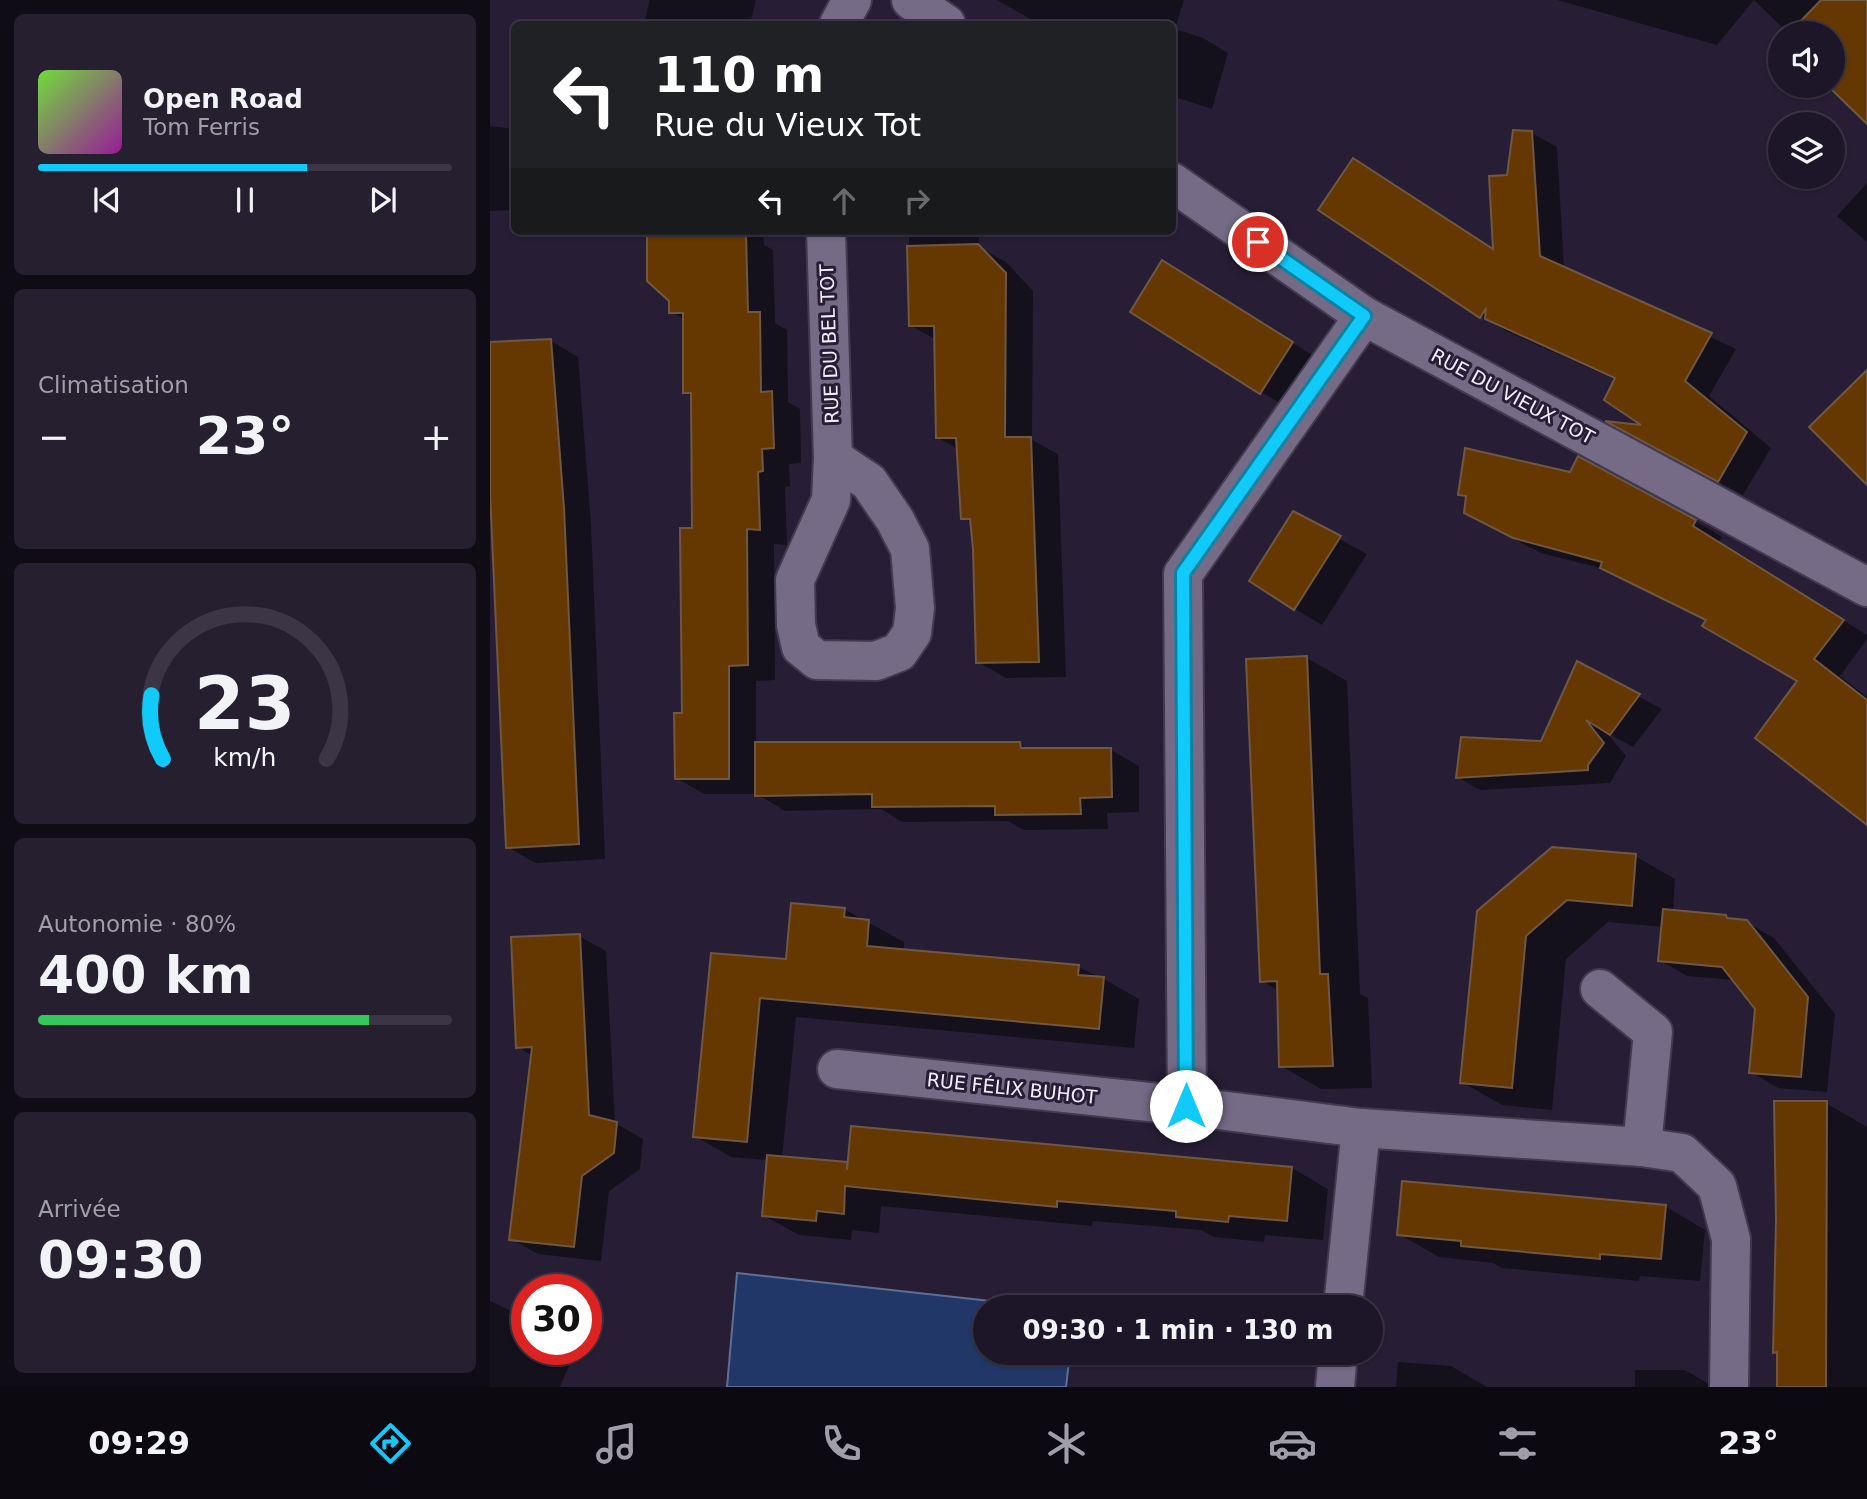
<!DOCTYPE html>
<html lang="fr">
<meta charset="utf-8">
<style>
:root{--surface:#1d1628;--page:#251f30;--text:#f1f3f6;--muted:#a09fa8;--line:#3b3545;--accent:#10cafa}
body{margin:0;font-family:"DejaVu Sans",sans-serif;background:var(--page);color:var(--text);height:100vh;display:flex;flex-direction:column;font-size:26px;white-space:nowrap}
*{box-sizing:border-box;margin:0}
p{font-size:23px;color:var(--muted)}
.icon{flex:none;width:38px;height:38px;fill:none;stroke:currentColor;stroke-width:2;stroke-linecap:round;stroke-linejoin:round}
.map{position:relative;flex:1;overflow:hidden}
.drawer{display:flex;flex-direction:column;gap:14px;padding:14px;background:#100c16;width:490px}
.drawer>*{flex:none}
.top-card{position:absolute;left:21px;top:21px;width:665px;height:214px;border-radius:10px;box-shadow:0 2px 5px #0004,0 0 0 2px var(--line);background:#202124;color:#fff;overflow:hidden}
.buttons{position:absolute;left:1278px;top:21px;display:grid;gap:14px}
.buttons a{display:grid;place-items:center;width:77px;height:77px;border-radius:50%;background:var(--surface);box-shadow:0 2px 5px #0004,0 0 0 2px var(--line);font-size:35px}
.speed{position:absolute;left:21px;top:1274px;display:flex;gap:14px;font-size:35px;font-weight:700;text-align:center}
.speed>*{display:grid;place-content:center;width:91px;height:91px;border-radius:50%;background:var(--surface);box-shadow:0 2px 5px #0004,0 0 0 2px var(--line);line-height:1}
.speed .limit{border:10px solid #d22;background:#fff;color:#111}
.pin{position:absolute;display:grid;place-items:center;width:60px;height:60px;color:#fff;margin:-30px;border:4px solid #fff;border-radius:50%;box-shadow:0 2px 7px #0007}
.me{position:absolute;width:77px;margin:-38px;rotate:0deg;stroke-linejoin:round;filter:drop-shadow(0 0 5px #0008)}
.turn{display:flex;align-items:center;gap:24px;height:147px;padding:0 28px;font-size:32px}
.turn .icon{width:91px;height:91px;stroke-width:2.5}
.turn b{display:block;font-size:49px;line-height:60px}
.lanes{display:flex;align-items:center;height:66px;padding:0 28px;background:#0003;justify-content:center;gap:35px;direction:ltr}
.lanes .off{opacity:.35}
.big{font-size:52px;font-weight:800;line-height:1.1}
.drawer .tile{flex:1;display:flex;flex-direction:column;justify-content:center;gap:10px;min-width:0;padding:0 24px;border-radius:10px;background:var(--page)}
.drawer .dial{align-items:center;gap:0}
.dial svg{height:182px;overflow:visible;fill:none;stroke:var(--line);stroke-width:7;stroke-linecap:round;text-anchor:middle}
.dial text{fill:var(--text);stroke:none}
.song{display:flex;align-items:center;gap:21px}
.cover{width:84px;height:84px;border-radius:10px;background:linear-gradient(135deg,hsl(100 70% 55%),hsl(300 70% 35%))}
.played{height:7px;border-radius:4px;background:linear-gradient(90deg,var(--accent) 65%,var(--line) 65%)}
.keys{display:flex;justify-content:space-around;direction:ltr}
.heat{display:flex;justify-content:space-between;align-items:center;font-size:38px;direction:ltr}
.charge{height:10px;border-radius:5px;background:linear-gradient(90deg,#34c759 80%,var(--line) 0)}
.trip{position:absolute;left:483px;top:1295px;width:410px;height:70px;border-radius:35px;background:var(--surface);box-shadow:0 2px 5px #0004,0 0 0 2px var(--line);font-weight:800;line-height:70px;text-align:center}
.tab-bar{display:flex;height:112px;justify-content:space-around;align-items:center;background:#0c0910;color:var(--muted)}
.tab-bar .icon{width:49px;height:49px}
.tab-bar .current{color:var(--accent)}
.tab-bar b{font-size:32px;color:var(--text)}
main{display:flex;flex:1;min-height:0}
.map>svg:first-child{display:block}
.water{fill:#213767;stroke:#606e94;stroke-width:2}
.shadow{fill:#0007}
.building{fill:#653802;stroke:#6f5742;stroke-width:2}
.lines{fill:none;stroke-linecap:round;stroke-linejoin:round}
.minor-casing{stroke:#423a4e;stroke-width:42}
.minor{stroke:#756b87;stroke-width:38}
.route-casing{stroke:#0a83a2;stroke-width:18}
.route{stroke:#10cafa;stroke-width:12}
.labels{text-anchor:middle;stroke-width:6;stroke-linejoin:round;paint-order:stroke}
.street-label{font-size:19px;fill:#f3edfe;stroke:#271e35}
</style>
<main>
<section class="drawer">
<div class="tile">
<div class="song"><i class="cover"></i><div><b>Open Road</b><p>Tom Ferris</p></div></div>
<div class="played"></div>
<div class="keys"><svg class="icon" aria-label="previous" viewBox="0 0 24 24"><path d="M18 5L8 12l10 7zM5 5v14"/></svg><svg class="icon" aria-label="pause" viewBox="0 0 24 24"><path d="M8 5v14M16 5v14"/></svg><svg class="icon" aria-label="next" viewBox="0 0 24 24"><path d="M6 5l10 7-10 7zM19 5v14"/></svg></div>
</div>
<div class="tile"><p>Climatisation</p>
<div class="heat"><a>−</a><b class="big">23°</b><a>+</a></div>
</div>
<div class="tile dial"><svg viewBox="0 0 100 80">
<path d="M14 69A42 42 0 1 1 86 69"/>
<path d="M14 69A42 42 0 0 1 9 41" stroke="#10cafa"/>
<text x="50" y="56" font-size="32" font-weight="700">23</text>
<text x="50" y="72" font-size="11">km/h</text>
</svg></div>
<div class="tile"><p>Autonomie · 80%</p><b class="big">400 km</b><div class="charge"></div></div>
<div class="tile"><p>Arrivée</p><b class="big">09:30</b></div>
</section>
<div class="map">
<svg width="1377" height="1387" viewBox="0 0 1377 1387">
<rect width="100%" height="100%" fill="#271e35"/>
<polygon class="water" points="247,1273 555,1307 495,1307 495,1353 580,1353 576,1387 237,1387"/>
<g class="shadow">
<polygon points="160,0 266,0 260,24 165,24 155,19"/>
<polygon points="507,0 694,0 685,29 713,38 738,53 722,109 682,96 682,24 549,24"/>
<polygon points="1067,0 1264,0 1227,45"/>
<polygon points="1264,0 1371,0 1377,6 1377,121 1341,86 1342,33 1298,33"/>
<polygon points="0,126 24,129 24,210 0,211"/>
<polygon points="1042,133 1067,147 1074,268 1246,349 1219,396 1281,448 1253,495 1142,435 1158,428 1126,380 1016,331 830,210 1005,251 1018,176"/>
<polygon points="1377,183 1377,242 1347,216"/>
<polygon points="168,231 273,231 274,245 283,250 285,323 297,330 298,402 310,409 311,463 299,464 300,486 295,487 297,545 284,544 285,680 266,681 266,744 530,744 540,750 621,750 649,766 649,812 617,813 618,829 534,830 518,821 412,822 391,809 295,811 267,794 214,794 186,778 194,715 204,530 203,397 195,392 195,320 181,312"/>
<polygon points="419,231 489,231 489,247 516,262 543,291 542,440 568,454 576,677 516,678 488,662 482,523 473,518 469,450 447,437 446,340 420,325"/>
<polygon points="700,279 830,360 799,409 642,311"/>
<polygon points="61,341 88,357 101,525 115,859 45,863 18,847 0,443 0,344"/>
<polygon points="970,494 1205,521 1232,537 1228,542 1377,635 1377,639 1350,676 1377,697 1377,822 1309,680 1218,621 1118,570 1051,553 1003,528 976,512 977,498"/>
<polygon points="804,514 877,554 832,625 805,609"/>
<polygon points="817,658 857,681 870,994 878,998 882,1088 831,1089 791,1066 789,991 772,981"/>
<polygon points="1088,664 1172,709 1143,747 1116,732 1136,756 1120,783 990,790 967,777 1052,743"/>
<polygon points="1145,856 1185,879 1183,912 1236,917 1256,922 1284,938 1345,1014 1337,1092 1288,1088 1261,1072 1267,1009 1244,980 1197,976 1170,960 1173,927 1118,922 1076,959 1062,1110 1012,1105 972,1082 988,912"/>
<polygon points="354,909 414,942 414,951 588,967 614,979 649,999 644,1048 306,1017 292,1158 359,1165 802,1168 838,1189 833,1240 775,1235 774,1242 724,1237 711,1230 603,1221 602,1226 391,1206 389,1233 362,1230 361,1240 309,1235 273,1215 278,1160 241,1157 205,1136 222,954 298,961"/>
<polygon points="89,936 116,951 125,1123 153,1139 150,1169 119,1191 111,1261 48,1254 21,1239 43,1056 28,1047"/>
<polygon points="1336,1103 1377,1127 1377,1387 1286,1387 1288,1220"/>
<polygon points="1175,1206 1215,1230 1210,1281 1150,1276 1149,1281 1012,1268 1003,1263 949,1257 909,1234"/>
<polygon points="0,1301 37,1318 37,1349 86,1349 70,1387 0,1387"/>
<polygon points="908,1362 961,1366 997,1387 906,1387"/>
<polygon points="1145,1370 1195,1370 1224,1387 1145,1387"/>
</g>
<g class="building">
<polygon points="1331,0 1377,0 1377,124 1338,86 1342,86 1342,33 1299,33"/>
<polygon points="1023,130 1042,131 1050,256 1222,333 1195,381 1257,432 1228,482 1115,421 1151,425 1114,400 1125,378 995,319 996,308 990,318 828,210 863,158 1003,249 999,176 1017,175"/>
<polygon points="167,231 256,233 258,312 270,312 271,392 282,391 284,448 272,449 273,471 268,472 270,530 257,529 258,665 239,666 239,779 185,779 184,713 192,713 190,528 202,528 201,393 193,393 193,313 179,313 179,301 157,281 157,235 167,234"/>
<polygon points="488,244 516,273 515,437 541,437 549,662 486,663 483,549 480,519 471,519 466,438 446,438 444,326 419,326 417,246"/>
<polygon points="672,260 803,342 770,394 640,312"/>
<polygon points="61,339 74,508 89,844 16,848 0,492 0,342"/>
<polygon points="1377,370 1377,485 1319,427"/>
<polygon points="975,448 1080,472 1088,456 1206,520 1203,526 1354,620 1324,659 1377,700 1377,825 1265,738 1307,681 1212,626 1216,620 1110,568 1112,562 1023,538 974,513 976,496 968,495"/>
<polygon points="803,511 851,536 804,610 759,581"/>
<polygon points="817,656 830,974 838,974 843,1066 789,1067 787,981 770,982 756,659"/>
<polygon points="1087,661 1150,694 1120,735 1096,720 1114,743 1098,765 1098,770 966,778 971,737 1051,741"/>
<polygon points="265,742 530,742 531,748 621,748 622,797 590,798 591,814 505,815 505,806 382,807 382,794 265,796"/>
<polygon points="1062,847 1146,854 1142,906 1077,900 1036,936 1022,1088 970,1083 987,911"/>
<polygon points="301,903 355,908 354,917 379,920 377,946 589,965 588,975 614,977 609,1029 270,998 257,1142 203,1137 221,953 296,959"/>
<polygon points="1173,909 1236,915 1237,918 1257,920 1318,997 1311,1077 1259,1073 1265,1009 1232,967 1168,961"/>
<polygon points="90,934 99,1115 127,1122 124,1153 92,1176 84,1247 19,1240 42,1047 26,1048 21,937"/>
<polygon points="1284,1101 1337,1101 1336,1387 1287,1387 1287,1352 1283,1353 1286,1220"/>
<polygon points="361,1126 802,1167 797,1221 739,1216 738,1222 686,1217 686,1211 567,1201 567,1207 355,1186 354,1214 327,1211 326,1221 272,1216 277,1155 357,1162 357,1170"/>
<polygon points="912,1181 1176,1205 1171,1259 1110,1254 1110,1259 971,1246 971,1241 907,1235"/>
</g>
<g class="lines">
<defs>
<g id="minor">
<polyline points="421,0 456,24"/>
<polyline points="349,24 362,0"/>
<polyline points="682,182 874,316 1377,587"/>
<polyline points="336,231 343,458 341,500 305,580 306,625 311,647 327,660 386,661 409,652 422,633 425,608 420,549 405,520 379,482 343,458"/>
<polyline points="1110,989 1163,1032 1152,1147"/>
<polyline points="347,1069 697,1106"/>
<polyline points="871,1128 1152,1147 1192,1153 1227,1186 1241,1239 1239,1387"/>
<polyline points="853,1307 871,1128 697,1106 693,574 874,316"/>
<polyline points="845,1387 848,1353"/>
</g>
</defs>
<use href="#minor" class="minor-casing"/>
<use href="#minor" class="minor"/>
</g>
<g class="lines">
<defs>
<polyline id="route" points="696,1106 693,573 874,316 768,242"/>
</defs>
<use href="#route" class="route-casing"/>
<use href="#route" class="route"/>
</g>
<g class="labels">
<g class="street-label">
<text transform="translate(339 344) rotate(-92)" y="7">RUE DU BEL TOT</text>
<text transform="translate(1023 396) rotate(28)" y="7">RUE DU VIEUX TOT</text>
<text transform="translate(522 1088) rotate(6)" y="7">RUE FÉLIX BUHOT</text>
</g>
</g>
</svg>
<div class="buttons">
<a><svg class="icon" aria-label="sound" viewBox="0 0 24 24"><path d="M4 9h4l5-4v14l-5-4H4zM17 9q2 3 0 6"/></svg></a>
<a><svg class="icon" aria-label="layers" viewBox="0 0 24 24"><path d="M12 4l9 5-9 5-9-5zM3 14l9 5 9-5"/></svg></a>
</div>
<div class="speed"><div class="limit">30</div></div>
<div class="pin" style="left:768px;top:242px;background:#d93025"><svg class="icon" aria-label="arrive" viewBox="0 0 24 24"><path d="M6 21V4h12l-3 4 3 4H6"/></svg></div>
<svg class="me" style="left:696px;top:1106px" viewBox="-20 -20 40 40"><circle r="19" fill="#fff"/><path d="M0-13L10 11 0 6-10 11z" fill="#10cafa"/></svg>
<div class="trip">09:30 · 1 min · 130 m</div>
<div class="top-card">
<div class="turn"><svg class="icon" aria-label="left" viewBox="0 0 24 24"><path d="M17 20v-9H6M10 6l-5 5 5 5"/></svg><div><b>110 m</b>Rue du Vieux Tot</div></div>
<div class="lanes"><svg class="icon" aria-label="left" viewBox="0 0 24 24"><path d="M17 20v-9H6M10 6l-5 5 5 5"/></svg><svg class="icon off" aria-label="ahead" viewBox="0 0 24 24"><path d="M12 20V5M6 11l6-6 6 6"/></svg><svg class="icon off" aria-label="right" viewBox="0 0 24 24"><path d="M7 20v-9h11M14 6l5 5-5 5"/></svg></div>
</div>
</div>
</main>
<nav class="tab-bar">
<b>09:29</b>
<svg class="icon current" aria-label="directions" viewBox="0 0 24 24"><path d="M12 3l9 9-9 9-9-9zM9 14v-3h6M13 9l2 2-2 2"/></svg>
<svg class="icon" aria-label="music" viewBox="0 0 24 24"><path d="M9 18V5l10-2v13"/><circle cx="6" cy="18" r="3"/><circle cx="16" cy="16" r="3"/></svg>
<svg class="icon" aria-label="phone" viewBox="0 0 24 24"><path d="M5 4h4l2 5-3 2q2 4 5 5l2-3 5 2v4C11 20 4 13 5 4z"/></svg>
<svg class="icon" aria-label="climate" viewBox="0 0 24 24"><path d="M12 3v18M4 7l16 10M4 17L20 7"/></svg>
<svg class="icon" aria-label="car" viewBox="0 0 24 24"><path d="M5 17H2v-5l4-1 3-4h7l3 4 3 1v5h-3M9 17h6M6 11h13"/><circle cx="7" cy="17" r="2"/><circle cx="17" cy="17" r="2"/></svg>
<svg class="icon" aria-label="filters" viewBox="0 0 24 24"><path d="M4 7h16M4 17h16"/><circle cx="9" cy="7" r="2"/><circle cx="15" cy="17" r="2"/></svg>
<b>23°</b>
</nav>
